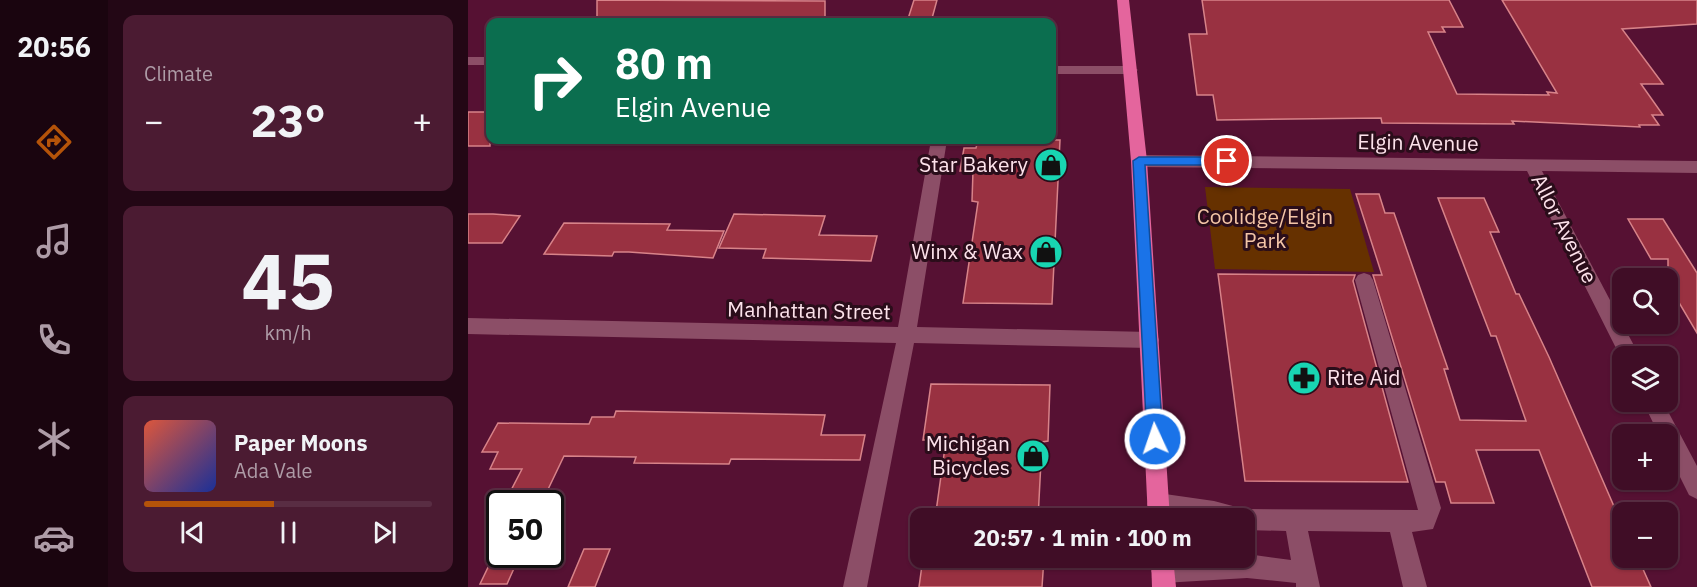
<!DOCTYPE html>
<meta charset="utf-8">
<style>
:root{--surface:#400d26;--page:#4b1b32;--text:#f1f3f6;--muted:#ae9ca7;--line:#592d43;--accent:#b45309}
body{margin:0;font-family:"IBM Plex Sans",sans-serif;background:var(--page);color:var(--text);height:100vh;display:flex;flex-direction:column;font-size:22px;white-space:nowrap}
*{box-sizing:border-box;margin:0}
p{font-size:20px;color:var(--muted)}
.icon{flex:none;width:33px;height:33px;fill:none;stroke:currentColor;stroke-width:2;stroke-linecap:round;stroke-linejoin:round}
.map{position:relative;flex:1;overflow:hidden}
.details{display:flex;flex-direction:column;gap:15px;padding:15px;background:#230715;width:360px}
.details>*{flex:none}
.hud{position:absolute;left:18px;top:18px;width:570px;height:126px;border-radius:12px;box-shadow:0 2px 4px #0004,0 0 0 2px var(--line);background:#0b6e4f;color:#fff;overflow:hidden}
.controls{position:absolute;left:1144px;top:268px;display:grid;gap:12px}
.controls a{display:grid;place-items:center;width:66px;height:66px;border-radius:12px;background:var(--surface);box-shadow:0 2px 4px #0004,0 0 0 2px var(--line);font-size:30px}
.speed{position:absolute;left:18px;top:490px;display:flex;gap:12px;font-size:30px;font-weight:700;text-align:center}
.speed>*{display:grid;place-content:center;width:78px;height:78px;border-radius:50%;background:var(--surface);box-shadow:0 2px 4px #0004,0 0 0 2px var(--line);line-height:1}
.speed .limit{border:3px solid #111;border-radius:9px;background:#fff;color:#111}
.pin{position:absolute;display:grid;place-items:center;width:51px;height:51px;color:#fff;margin:-26px;border:3px solid #fff;border-radius:50%;box-shadow:0 2px 6px #0007}
.me{position:absolute;width:66px;margin:-33px;rotate:357deg;stroke-linejoin:round;filter:drop-shadow(0 0 4px #0008)}
.turn{display:flex;align-items:center;gap:21px;height:126px;padding:0 30px;font-size:27px}
.turn .icon{width:78px;height:78px;stroke-width:2.5}
.turn b{display:block;font-size:42px;line-height:51px}
.big{font-size:45px;font-weight:800;line-height:1.1}
.details .card{flex:1;display:flex;flex-direction:column;justify-content:center;gap:9px;min-width:0;padding:0 21px;border-radius:12px;background:var(--page)}
.details .dial{align-items:center;gap:0}
.dial b{font-size:78px;line-height:1}
.song{display:flex;align-items:center;gap:18px}
.cover{width:72px;height:72px;border-radius:9px;background:linear-gradient(135deg,hsl(10 70% 55%),hsl(230 70% 35%))}
.played{height:6px;border-radius:3px;background:linear-gradient(90deg,var(--accent) 45%,var(--line) 45%)}
.keys{display:flex;justify-content:space-around;direction:ltr}
.heat{display:flex;justify-content:space-between;align-items:center;font-size:33px;direction:ltr}
.trip{position:absolute;left:442px;top:508px;width:345px;height:60px;border-radius:12px;background:var(--surface);box-shadow:0 2px 4px #0004,0 0 0 2px var(--line);font-weight:800;line-height:60px;text-align:center}
main{display:flex;flex:1;min-height:0}
.tabs{display:flex;flex-direction:column;width:108px;justify-content:space-around;align-items:center;background:#1a050f;color:var(--muted)}
.tabs .icon{width:42px;height:42px}
.tabs .selected{color:var(--accent)}
.tabs b{font-size:27px;color:var(--text)}
.map>svg:first-child{display:block}
.green{fill:#663100}
.building{fill:#993141;stroke:#d88389;stroke-width:1.5}
.lines{fill:none;stroke-linecap:round;stroke-linejoin:round}
.minor{fill:#8c4e67;fill-rule:evenodd}
.major{fill:#e4659d;fill-rule:evenodd}
.route{fill:#1a73e8;stroke:#114b97;stroke-width:1.5}
.labels{text-anchor:middle;stroke-width:6;stroke-linejoin:round;paint-order:stroke}
.street-label{font-size:21px;fill:#fde2eb;stroke:#2a0d1a}
.poi-label{font-size:21px;fill:#fde2eb;stroke:#2a0d1a;text-anchor:end}
.park-label{font-size:21px;fill:#f4c5a7;stroke:#2a0d1a}
</style>
<main>
<nav class="tabs">
<b>20:56</b>
<svg class="icon selected" aria-label="directions" viewBox="0 0 24 24"><path d="M12 3l9 9-9 9-9-9zM9 14v-3h6M13 9l2 2-2 2"/></svg>
<svg class="icon" aria-label="music" viewBox="0 0 24 24"><path d="M9 18V5l10-2v13"/><circle cx="6" cy="18" r="3"/><circle cx="16" cy="16" r="3"/></svg>
<svg class="icon" aria-label="phone" viewBox="0 0 24 24"><path d="M5 4h4l2 5-3 2q2 4 5 5l2-3 5 2v4C11 20 4 13 5 4z"/></svg>
<svg class="icon" aria-label="climate" viewBox="0 0 24 24"><path d="M12 3v18M4 7l16 10M4 17L20 7"/></svg>
<svg class="icon" aria-label="car" viewBox="0 0 24 24"><path d="M5 17H2v-5l4-1 3-4h7l3 4 3 1v5h-3M9 17h6M6 11h13"/><circle cx="7" cy="17" r="2"/><circle cx="17" cy="17" r="2"/></svg>
</nav>
<section class="details">
<div class="card"><p>Climate</p>
<div class="heat"><a>−</a><b class="big">23°</b><a>+</a></div>
</div>
<div class="card dial"><b>45</b><p>km/h</p></div>
<div class="card">
<div class="song"><i class="cover"></i><div><b>Paper Moons</b><p>Ada Vale</p></div></div>
<div class="played"></div>
<div class="keys"><svg class="icon" aria-label="previous" viewBox="0 0 24 24"><path d="M18 5L8 12l10 7zM5 5v14"/></svg><svg class="icon" aria-label="pause" viewBox="0 0 24 24"><path d="M8 5v14M16 5v14"/></svg><svg class="icon" aria-label="next" viewBox="0 0 24 24"><path d="M6 5l10 7-10 7zM19 5v14"/></svg></div>
</div>
</section>
<div class="map">
<svg width="1229" height="587" viewBox="0 0 1229 587">
<rect width="100%" height="100%" fill="#561133"/>
<polygon class="green" points="737,187 882,189 906,272 747,269"/>
<g class="building">
<polygon points="129,0 357,1 357,22 129,21"/>
<polygon points="446,0 469,0 463,22 439,22"/>
<polygon points="734,0 981,0 995,27 974,27 977,32 960,32 989,94 1081,95 1079,92 1089,93 1034,0 1229,0 1229,24 1154,29 1195,84 1173,84 1195,115 1184,115 1191,125 1171,125 1172,127 1044,121 1046,124 914,123 913,118 749,120 745,95 729,95 721,34 739,34"/>
<rect x="0" y="112" width="22" height="34"/>
<polygon points="510,140 592,140 584,304 495,303 510,202 504,201 505,171 492,171 496,148 508,148"/>
<polygon points="888,194 911,194 917,213 926,213 980,369 976,369 992,420 1058,421 1028,336 1023,336 970,198 1016,198 1031,232 1022,232 1048,294 1051,294 1081,357 1155,527 1155,558 1170,558 1183,587 1124,587 1071,450 1008,450 1026,503 983,503 977,482 968,482 905,275 914,275"/>
<polygon points="0,214 25,214 52,216 34,243 0,243"/>
<polygon points="266,214 357,216 351,235 409,236 403,261 295,258 298,249 251,248"/>
<polygon points="1160,219 1195,219 1229,273 1229,333 1200,284 1200,259 1183,259"/>
<polygon points="96,223 202,224 199,230 256,231 245,258 161,252 146,252 144,256 76,254"/>
<polygon points="750,274 887,275 885,281 940,482 777,481"/>
<polygon points="463,384 582,385 580,441 574,442 570,519 467,519 478,440 455,440"/>
<polygon points="148,411 357,415 353,435 397,435 392,460 263,459 261,464 166,463 168,457 96,456 73,504 36,504 54,469 22,469 30,452 14,452 30,423 121,424 124,417 146,417"/>
<polygon points="116,549 142,549 127,587 100,587"/>
<polygon points="26,555 52,555 39,584 12,584"/>
<polygon points="455,558 576,558 574,587 451,587"/>
</g>
<g class="lines">
<g class="minor">
<rect x="0" y="57" width="22" height="8"/>
<polygon points="584,66 663,66 670,70 663,74 584,74"/>
<polygon points="463,140 479,140 449,327 682,332 689,334 691,340 689,346 682,348 446,343 399,587 375,587 428,343 0,334 0,318 430,327"/>
<polygon points="671,155 1229,161 1229,173 1074,171 1172,357 1155,357 1155,362 1059,171 671,167 663,161"/>
<path d="M896 273 902 275 905 280 973 508 965 529 944 532 959 587H935L922 532 840 531 852 587H828V583L779 578 695 583 687 579 683 571 687 563 695 559 777 558 779 554 823 560 818 531 777 530V519C747 519 711 524 682 512L679 504 682 496 690 493 746 501 776 509 950 510 887 280 890 275Z"/>
<polygon points="1175,402 1195,402 1229,466 1229,499 1221,495 1200,453 1200,435 1191,435"/>
</g>
<g class="major">
<polygon points="649,0 661,0 679,161 702,519 680,519 663,161"/>
<polygon points="683,558 705,558 708,587 684,587"/>
</g>
</g>
<polygon class="route" points="671,157 759,157 765,161 759,165 677,165 695,439 693,444 687,447 682,444 679,439 665,161"/>
<defs>
<symbol id="shop-disc" viewBox="-11 -11 22 22"><circle r="9.5" fill="#18d5b2" stroke="#2a0d1a"/><path d="M-5-2.5h2.3a2.7 3.5 0 0 1 5.4 0H5L5.5 6h-11ZM-1.5-2.5h3a1.5 2.3 0 0 0-3 0Z" fill="#111"/></symbol>
<symbol id="pharmacy-disc" viewBox="-11 -11 22 22"><circle r="9.5" fill="#18d5b2" stroke="#2a0d1a"/><path d="M-2-6h4v4h4v4h-4v4h-4v-4h-4v-4h4Z" fill="#111"/></symbol>
</defs>
<g fill-rule="evenodd">
<use href="#shop-disc" x="564" y="146" width="38" height="38"/>
<use href="#shop-disc" x="559" y="233" width="38" height="38"/>
<use href="#pharmacy-disc" x="817" y="359" width="38" height="38"/>
<use href="#shop-disc" x="546" y="437" width="38" height="38"/>
</g>
<g class="labels">
<g class="street-label">
<text transform="translate(950 143) rotate(1)" y="7">Elgin Avenue</text>
<text transform="translate(1096 229) rotate(63)" y="7">Allor Avenue</text>
<text transform="translate(341 311) rotate(1)" y="7">Manhattan Street</text>
</g>
<g class="poi-label">
<text x="560" y="172">Star Bakery</text>
<text x="555" y="259">Winx &amp; Wax</text>
<text x="859" y="385" text-anchor="start">Rite Aid</text>
<text x="542" y="451">Michigan<tspan x="542" dy="24">Bicycles</tspan></text>
</g>
<g class="park-label">
<text x="797" y="224">Coolidge/Elgin<tspan x="797" dy="24">Park</tspan></text>
</g>
</g>
</svg>
<div class="controls">
<a><svg class="icon" aria-label="search" viewBox="0 0 24 24"><circle cx="10" cy="10" r="6"/><path d="M15 15l6 6"/></svg></a>
<a><svg class="icon" aria-label="layers" viewBox="0 0 24 24"><path d="M12 4l9 5-9 5-9-5zM3 14l9 5 9-5"/></svg></a>
<a>+</a>
<a>−</a>
</div>
<div class="speed"><div class="limit">50</div></div>
<div class="pin" style="left:759px;top:161px;background:#d93025"><svg class="icon" aria-label="arrive" viewBox="0 0 24 24"><path d="M6 21V4h12l-3 4 3 4H6"/></svg></div>
<svg class="me" style="left:687px;top:439px" viewBox="-20 -20 40 40"><circle r="17" fill="#1a73e8" stroke="#fff" stroke-width="3"/><path d="M0-11L8 9 0 5-8 9z" fill="#fff"/></svg>
<div class="trip">20:57 · 1 min · 100 m</div>
<div class="hud">
<div class="turn"><svg class="icon" aria-label="right" viewBox="0 0 24 24"><path d="M7 20v-9h11M14 6l5 5-5 5"/></svg><div><b>80 m</b>Elgin Avenue</div></div>
</div>
</div>
</main>
